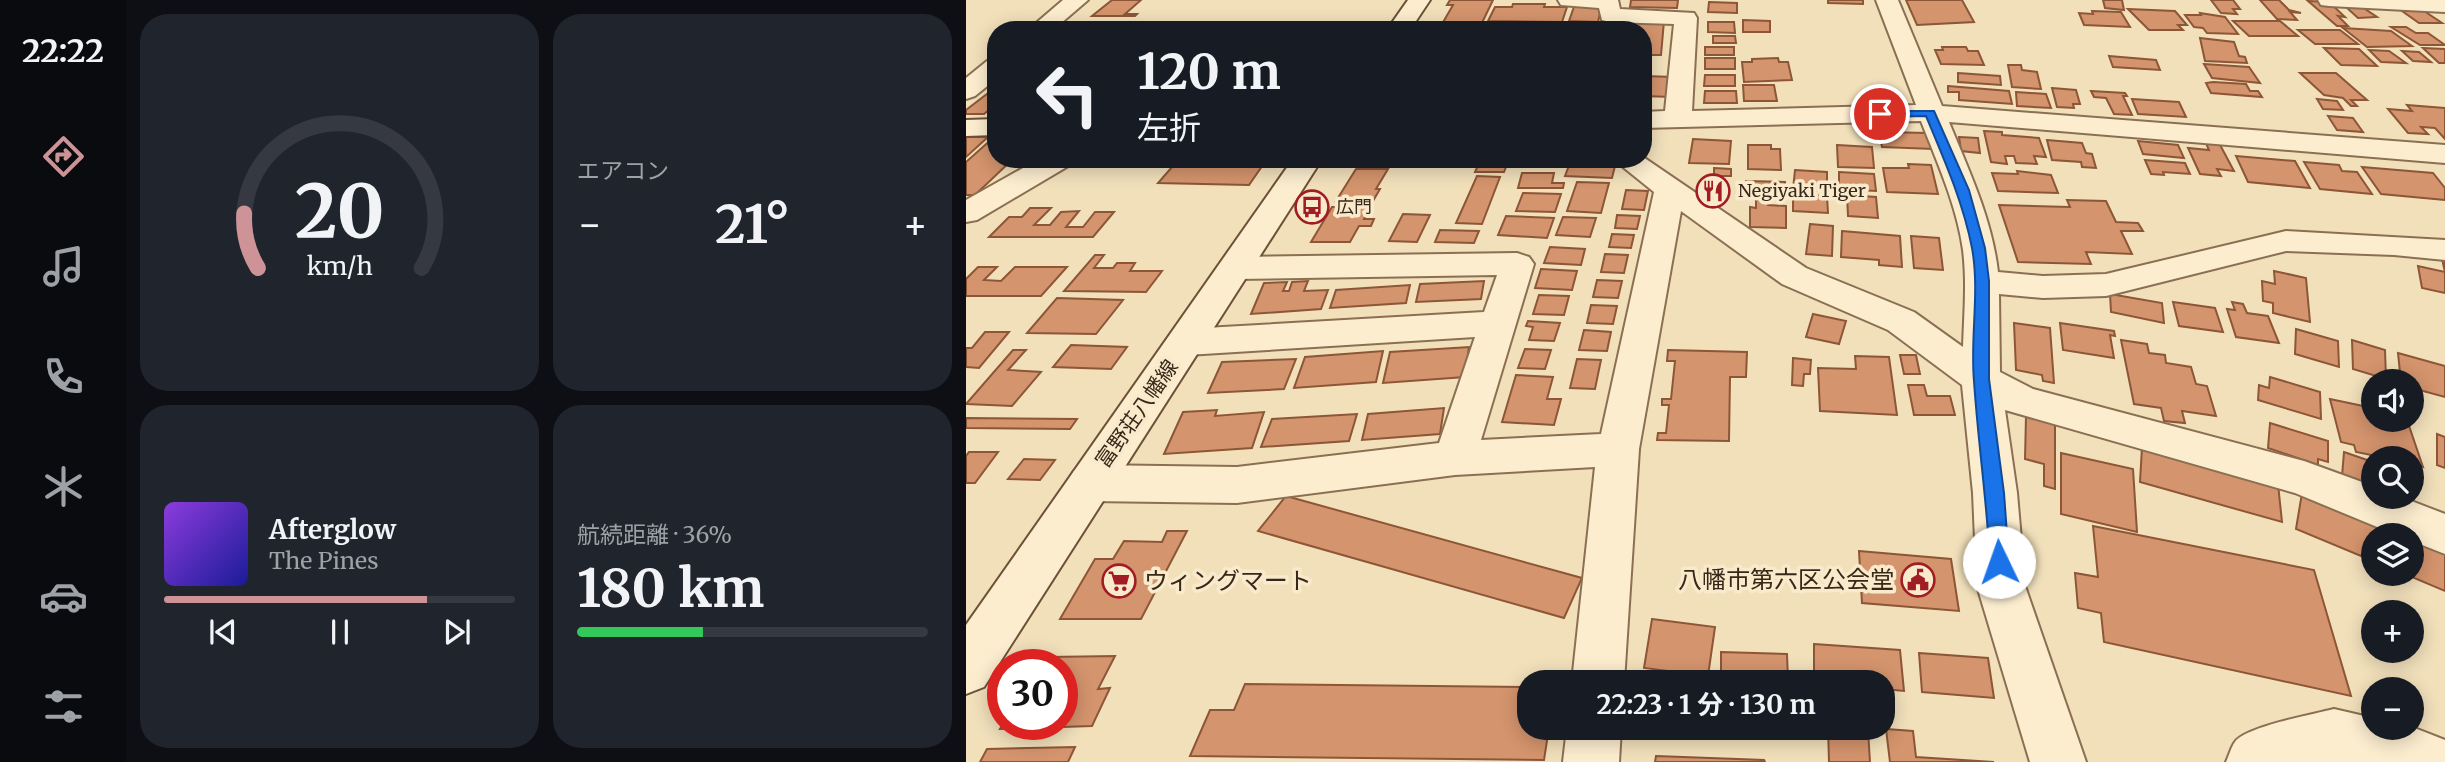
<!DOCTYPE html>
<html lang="ja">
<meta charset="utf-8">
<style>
:root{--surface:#171b24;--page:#20242c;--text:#f1f3f6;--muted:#9ea1a6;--line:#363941;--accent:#cd9397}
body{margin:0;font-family:Merriweather,"Noto Sans JP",serif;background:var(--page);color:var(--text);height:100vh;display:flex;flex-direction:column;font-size:26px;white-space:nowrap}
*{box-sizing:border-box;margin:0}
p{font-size:23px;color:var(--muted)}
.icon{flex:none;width:38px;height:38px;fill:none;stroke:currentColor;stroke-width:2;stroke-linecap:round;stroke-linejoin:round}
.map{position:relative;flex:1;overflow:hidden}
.drawer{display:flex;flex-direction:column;gap:14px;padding:14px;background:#0d0f14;width:840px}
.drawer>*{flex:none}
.guide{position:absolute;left:21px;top:21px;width:665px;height:147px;border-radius:28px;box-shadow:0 4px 18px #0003;background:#171b24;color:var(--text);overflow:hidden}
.tools{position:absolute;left:1395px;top:369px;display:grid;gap:14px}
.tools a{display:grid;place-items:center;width:63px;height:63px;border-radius:50%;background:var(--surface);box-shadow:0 4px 18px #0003;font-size:35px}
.speed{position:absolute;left:21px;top:649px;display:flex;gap:14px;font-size:35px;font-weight:700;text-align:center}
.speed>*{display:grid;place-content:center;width:91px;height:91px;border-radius:50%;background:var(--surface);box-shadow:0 4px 18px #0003;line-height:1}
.speed .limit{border:10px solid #d22;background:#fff;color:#111}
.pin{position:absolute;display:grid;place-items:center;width:60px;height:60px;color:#fff;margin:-30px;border:4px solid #fff;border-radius:50%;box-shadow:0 2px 7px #0007}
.me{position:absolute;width:77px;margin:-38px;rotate:357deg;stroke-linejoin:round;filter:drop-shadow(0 0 5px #0008)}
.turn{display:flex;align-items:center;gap:24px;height:147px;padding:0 35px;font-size:32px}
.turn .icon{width:91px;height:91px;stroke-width:2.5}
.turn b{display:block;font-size:49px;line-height:60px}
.big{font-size:52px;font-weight:700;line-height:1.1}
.drawer .card{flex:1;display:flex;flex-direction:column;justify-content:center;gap:10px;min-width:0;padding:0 24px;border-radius:28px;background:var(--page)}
.drawer .dial{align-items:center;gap:0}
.dial svg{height:182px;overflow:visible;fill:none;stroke:var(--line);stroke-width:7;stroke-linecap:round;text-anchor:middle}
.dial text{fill:var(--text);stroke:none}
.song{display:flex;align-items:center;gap:21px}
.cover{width:84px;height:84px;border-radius:10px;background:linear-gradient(135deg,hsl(270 70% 55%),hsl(240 70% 35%))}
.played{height:7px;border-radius:4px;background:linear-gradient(90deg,var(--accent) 75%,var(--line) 75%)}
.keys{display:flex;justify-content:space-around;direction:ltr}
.heat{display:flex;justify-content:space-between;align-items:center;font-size:38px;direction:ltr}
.charge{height:10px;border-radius:5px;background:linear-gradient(90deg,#34c759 36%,var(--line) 0)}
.drawer .tiles{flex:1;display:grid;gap:14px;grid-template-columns:repeat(2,1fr)}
.trip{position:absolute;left:551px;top:670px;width:378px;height:70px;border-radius:28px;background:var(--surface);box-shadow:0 4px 18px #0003;font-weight:700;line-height:70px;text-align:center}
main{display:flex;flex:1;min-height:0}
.tabs{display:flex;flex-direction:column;width:126px;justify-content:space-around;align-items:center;background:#090b0e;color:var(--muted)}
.tabs .icon{width:49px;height:49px}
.tabs .selected{color:var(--accent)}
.tabs b{font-size:32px;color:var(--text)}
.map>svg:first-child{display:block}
.building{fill:#d4946d;stroke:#8c5637;stroke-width:2}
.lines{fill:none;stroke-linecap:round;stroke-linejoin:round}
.street-casing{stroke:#8b6f53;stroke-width:4}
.secondary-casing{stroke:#6c5037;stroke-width:4}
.street{fill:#fcedcf;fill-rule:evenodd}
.secondary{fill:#fcedcf;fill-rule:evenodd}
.route{fill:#1a73e8;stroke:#114b97;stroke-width:2}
.labels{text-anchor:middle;stroke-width:7;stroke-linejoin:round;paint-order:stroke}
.far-poi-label{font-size:18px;fill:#38281a;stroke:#f9eacb;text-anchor:start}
.street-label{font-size:21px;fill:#38281a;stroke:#f9eacb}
.near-poi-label{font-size:24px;fill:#38281a;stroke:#f9eacb;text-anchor:end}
</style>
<main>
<nav class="tabs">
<b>22:22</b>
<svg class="icon selected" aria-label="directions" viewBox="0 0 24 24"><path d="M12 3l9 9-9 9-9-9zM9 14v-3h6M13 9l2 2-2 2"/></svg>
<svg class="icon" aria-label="music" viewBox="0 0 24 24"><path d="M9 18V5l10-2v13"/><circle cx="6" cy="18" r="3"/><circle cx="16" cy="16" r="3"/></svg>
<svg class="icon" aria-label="phone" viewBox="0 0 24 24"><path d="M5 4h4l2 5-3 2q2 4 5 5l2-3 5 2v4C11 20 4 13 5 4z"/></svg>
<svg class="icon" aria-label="climate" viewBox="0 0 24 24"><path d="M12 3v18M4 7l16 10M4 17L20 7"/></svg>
<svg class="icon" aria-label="car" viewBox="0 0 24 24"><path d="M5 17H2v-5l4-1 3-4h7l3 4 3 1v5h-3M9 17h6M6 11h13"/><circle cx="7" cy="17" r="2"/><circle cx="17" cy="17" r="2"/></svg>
<svg class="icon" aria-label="filters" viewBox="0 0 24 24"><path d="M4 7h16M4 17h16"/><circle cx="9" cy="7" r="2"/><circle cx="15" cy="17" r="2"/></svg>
</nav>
<section class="drawer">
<div class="tiles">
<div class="card dial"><svg viewBox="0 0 100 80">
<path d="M14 69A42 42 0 1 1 86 69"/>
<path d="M14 69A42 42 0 0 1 8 45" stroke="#cd9397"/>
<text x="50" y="56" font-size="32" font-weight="700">20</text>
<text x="50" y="72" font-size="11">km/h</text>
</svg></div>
<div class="card"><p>エアコン</p>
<div class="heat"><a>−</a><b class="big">21°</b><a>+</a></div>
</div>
<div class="card">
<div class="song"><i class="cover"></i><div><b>Afterglow</b><p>The Pines</p></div></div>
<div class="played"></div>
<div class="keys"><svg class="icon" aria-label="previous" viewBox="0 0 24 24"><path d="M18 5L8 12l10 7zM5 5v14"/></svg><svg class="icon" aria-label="pause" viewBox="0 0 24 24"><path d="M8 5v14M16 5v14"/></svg><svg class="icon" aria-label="next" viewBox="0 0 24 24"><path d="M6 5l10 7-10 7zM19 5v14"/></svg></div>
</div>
<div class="card"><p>航続距離 · 36%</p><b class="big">180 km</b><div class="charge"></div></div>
</div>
</section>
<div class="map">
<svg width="1479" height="762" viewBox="0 0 1479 762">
<rect width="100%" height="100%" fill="#f2e0bb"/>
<g class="building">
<polygon points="146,0 175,0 159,14 171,14 169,16 126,16"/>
<polygon points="484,0 527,0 515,25 476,24 487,5 481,5"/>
<polygon points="665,0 712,0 711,8 664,7"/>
<polygon points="862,0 897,0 897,4 862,3"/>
<polygon points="940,0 996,0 1008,22 951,25"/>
<polygon points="1137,0 1156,0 1158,10 1139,8"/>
<polygon points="1245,0 1267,0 1274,9 1267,9 1271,14 1255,13"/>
<polygon points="1294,0 1313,0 1323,10 1335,13 1324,12 1331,20 1311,19"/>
<polygon points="1342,1 1363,2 1379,17 1372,16 1382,26 1371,26"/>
<polygon points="743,2 771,3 771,13 742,12"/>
<polygon points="547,4 579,4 578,7 601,7 596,22 522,21 529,7 546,7"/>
<polygon points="609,4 636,5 632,22 603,21"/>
<polygon points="1380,7 1396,7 1411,17 1392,18"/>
<polygon points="1162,9 1209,11 1221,25 1212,25 1217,30 1183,30"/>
<polygon points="1126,11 1155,12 1164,27 1118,25 1113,13 1127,14"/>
<polygon points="1436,11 1458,11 1476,23 1453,23"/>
<polygon points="1234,13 1259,17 1272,34 1241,33 1237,28 1228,27 1219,15 1235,15"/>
<polygon points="777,20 804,21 804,32 777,32"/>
<polygon points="670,21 698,21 695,55 677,55 677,30 668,30"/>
<polygon points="1267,21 1314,21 1332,36 1283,36"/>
<polygon points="742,22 768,22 769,33 742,32"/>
<polygon points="338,23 367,23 363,28 333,28"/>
<polygon points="540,25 581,25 579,30 538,30"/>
<polygon points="1425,27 1440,27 1450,33 1462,33 1479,45 1454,45"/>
<polygon points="1377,28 1425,31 1446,46 1401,47"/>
<polygon points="1332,30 1374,30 1392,44 1349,44"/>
<polygon points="747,36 769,36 770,43 747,43"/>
<polygon points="1234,38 1268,42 1273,56 1279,57 1281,63 1239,61"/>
<rect x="739" y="47" width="29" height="8"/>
<polygon points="976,47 1000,47 1002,51 1012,51 1018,65 975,64 969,50 977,50"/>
<polygon points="1358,48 1393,49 1411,66 1375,65"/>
<polygon points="1457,48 1479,49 1479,63 1473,63"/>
<polygon points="1403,50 1423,51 1440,63 1415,62"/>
<polygon points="1436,51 1453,52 1465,62 1447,61"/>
<polygon points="1143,56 1190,60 1194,70 1147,67"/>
<rect x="739" y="58" width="30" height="11"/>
<polygon points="812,58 813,62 822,62 826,80 778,82 776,62 786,62 786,59"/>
<polygon points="1238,64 1283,67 1294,83 1246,78"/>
<polygon points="1042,65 1055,65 1056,70 1071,72 1075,89 1046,87"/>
<polygon points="992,73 1034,76 1035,85 992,82"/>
<polygon points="1334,73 1370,73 1401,100 1385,100 1391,106 1385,106 1377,98 1358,95"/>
<polygon points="739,75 769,75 769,86 738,86"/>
<polygon points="677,76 708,77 706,97 677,96"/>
<polygon points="1247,82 1280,84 1284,91 1292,91 1296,97 1245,93 1240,83"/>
<polygon points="777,85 808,85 811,101 778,101"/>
<polygon points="982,86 1043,91 1046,104 993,100 993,92 982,92"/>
<polygon points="30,87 30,104 18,114 0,114 0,110"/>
<polygon points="1086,88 1110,90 1114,104 1107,104 1108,108 1091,107"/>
<polygon points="739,91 770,91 771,103 738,103"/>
<polygon points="1125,91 1159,93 1161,96 1157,96 1166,115 1148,114 1140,98 1128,97"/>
<polygon points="1050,92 1080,94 1085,108 1051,106"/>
<polygon points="1166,99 1213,102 1220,117 1172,114"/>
<polygon points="1351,99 1371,101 1377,110 1357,109"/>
<polygon points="1441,105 1479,108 1479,139 1469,128 1455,127 1462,134 1442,133 1422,109 1446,111"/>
<polygon points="1362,116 1387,118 1397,132 1371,130"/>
<polygon points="1018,131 1036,132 1036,135 1073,138 1080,157 1068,156 1071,164 1050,163 1048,156 1039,156 1041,164 1025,162"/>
<polygon points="913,132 963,133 967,149 916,147"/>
<polygon points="0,137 22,137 0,157"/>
<polygon points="28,137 30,159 47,159 9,195 0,195 0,162"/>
<polygon points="993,137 1012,138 1014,153 995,151"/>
<polygon points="727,139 765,141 763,164 723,163"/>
<polygon points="1081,140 1116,143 1120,153 1126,154 1130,168 1116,167 1115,162 1086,160"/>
<polygon points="1172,141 1212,145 1218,158 1177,154"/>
<polygon points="1239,141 1253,143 1268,171 1251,169 1255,176 1234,174 1222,148 1243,150"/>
<polygon points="782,145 805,145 805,149 814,149 815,170 782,169"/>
<polygon points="871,145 906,147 908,168 872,167"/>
<polygon points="1270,156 1329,161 1344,188 1282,182"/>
<polygon points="213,159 301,159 283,185 192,183"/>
<polygon points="437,159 495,159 491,166 434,164"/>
<polygon points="515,159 543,159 538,172 509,172"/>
<polygon points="628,159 641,159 639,166 649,166 646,178 599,176 604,163 626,164"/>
<polygon points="1179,160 1219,163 1224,174 1197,172 1198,175 1185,174"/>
<polygon points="1338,162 1373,165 1376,171 1391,172 1406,194 1354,189"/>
<polygon points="942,164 965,165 972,194 921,192 917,168 943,168"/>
<polygon points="1396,167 1467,173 1479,188 1479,200 1415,194"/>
<polygon points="748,168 765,169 765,176 748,176"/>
<polygon points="390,169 422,169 410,189 414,189 407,201 370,201"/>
<polygon points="829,170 861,172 861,191 827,189"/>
<polygon points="1051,171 1085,175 1092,193 1032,191 1026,173 1052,174"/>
<polygon points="873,172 908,174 910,191 873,189"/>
<polygon points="556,173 588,173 586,183 598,183 597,188 552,188"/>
<polygon points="511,176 534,177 516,224 490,223"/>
<polygon points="780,181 819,182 819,196 779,195"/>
<polygon points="611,182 643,183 635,213 601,211"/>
<polygon points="660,190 682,191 678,210 656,209"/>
<polygon points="557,193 595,194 589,212 550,211"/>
<polygon points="827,194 861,196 862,213 827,211"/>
<polygon points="881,195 910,197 912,218 882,216"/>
<polygon points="790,200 802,200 802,205 820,206 820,228 784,227 784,207 790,208"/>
<polygon points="1101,200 1140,201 1150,222 1172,223 1177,231 1155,231 1166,254 1120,252 1125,264 1052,262 1033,205 1104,207"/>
<polygon points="366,207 404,207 398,219 408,219 405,226 393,226 384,242 345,242"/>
<polygon points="64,208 85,208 68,225 84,225 95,212 113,211 100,227 117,227 129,212 148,212 127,237 23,237 43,217 56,217"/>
<polygon points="437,214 464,215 451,242 423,241"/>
<polygon points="651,215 674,216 671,229 649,228"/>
<polygon points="540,216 588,218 581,238 532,235"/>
<polygon points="597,217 630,218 624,237 590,235"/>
<polygon points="844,224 867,226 866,256 840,254"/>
<polygon points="474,230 513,231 508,243 469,242"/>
<polygon points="876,231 934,236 936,267 913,265 913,260 875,257"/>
<polygon points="646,234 668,235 665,248 643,247"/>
<polygon points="945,236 973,238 977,270 948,268"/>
<polygon points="584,247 619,249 615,265 578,263"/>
<polygon points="639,254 662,255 658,273 635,272"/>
<polygon points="129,255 138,255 128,268 147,268 151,263 169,263 164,271 196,271 180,292 98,291"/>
<polygon points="1476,259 1479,260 1479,293 1456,288 1452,266 1479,272"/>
<polygon points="12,267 31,267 18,280 35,281 49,267 101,267 75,296 0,296 0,279"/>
<polygon points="575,269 611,271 606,290 569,288"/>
<polygon points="1308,271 1340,278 1344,322 1307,313 1307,303 1297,301 1296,281 1309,284"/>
<polygon points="631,280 656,281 652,298 627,297"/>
<polygon points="342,281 338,291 362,290 355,309 285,314 298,283 321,282 317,291 323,291 326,282"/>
<polygon points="518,281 515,299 450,302 454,284"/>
<polygon points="444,285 440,303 364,308 370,290"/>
<polygon points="1144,294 1196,303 1198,323 1145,312"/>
<polygon points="573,295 603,296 598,315 567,314"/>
<polygon points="91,298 157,300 130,334 61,333"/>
<polygon points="1207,302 1249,308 1257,332 1213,326"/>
<polygon points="1266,302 1277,304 1281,313 1302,316 1313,343 1270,337 1261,309 1269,310"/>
<polygon points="625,305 651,306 647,324 621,323"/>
<polygon points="847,314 880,321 873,344 840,337"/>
<polygon points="562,321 594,323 588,341 563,340 567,327 560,326"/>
<polygon points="1048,323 1084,328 1088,383 1077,381 1076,375 1050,370"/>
<polygon points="1094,323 1148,331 1149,336 1144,335 1148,358 1097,350"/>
<polygon points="1330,329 1372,341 1373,367 1329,354"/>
<polygon points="618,330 645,332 641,351 613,350"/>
<polygon points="19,332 43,332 13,368 0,367 0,348 6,348"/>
<polygon points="1155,340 1181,344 1183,353 1199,355 1200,363 1225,367 1230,384 1241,386 1250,416 1216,411 1219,423 1198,421 1195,408 1168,404"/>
<polygon points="1386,340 1419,350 1420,379 1387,369"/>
<polygon points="105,345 161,347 145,369 87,367"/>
<polygon points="503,347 499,377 417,383 424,352"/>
<polygon points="559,349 585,350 579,369 552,368"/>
<polygon points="47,350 60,350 42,370 75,372 46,406 0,404"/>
<polygon points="702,350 781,352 780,377 764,377 763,441 691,440 692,433 700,433 703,405 696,405 696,399 705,399 709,361 701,361"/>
<polygon points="417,351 410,382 328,388 339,357"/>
<polygon points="1432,353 1479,366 1479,397 1446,388 1446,382 1435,382"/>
<polygon points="934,355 950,355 954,374 938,374"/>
<polygon points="889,356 923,357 931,415 854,411 852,368 890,369"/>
<polygon points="827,358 845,360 844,374 838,374 837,386 826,385"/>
<polygon points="330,359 318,389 242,393 256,362"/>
<polygon points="611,359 635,360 629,389 604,388"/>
<polygon points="550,375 587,377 581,399 595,399 588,425 536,422"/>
<polygon points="1304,377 1354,392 1355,419 1292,400 1293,385 1303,388"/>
<polygon points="942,385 958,385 961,396 984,396 989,415 948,415"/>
<polygon points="1364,399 1407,408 1407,420 1441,420 1457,467 1446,464 1446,458 1420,458 1390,452 1388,445 1375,442"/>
<polygon points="478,408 474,434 396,440 402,414"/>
<polygon points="251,410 249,416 298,412 286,448 198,454 217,412"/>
<polygon points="391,414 383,441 295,447 306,419"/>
<polygon points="1060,416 1089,422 1089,489 1078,486 1078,464 1059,459"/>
<polygon points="0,418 111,419 104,429 0,428"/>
<polygon points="1304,423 1362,441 1362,462 1352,459 1352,465 1302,448"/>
<polygon points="1471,434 1479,437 1479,468 1471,465"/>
<polygon points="1176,447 1312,484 1316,522 1174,482"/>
<polygon points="3,452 32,452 9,483 0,483 0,456"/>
<polygon points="1378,452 1407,462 1407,487 1376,476"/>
<polygon points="1095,453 1167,469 1171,532 1095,514"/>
<polygon points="58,459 89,460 74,480 42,479"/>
<polygon points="1336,493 1444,536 1407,536 1407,561 1330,529"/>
<polygon points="320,496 616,578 598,618 292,531"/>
<polygon points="1127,526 1348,570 1385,696 1138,642 1135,613 1112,608 1109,573 1132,577"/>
<polygon points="201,531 221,531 175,619 94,619 129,559 147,559 158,541 196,542"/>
<polygon points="1446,536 1479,550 1479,591 1439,574 1446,574"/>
<polygon points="893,551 985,559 993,611 896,603"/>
<polygon points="686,619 749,627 742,676 678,668"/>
<polygon points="848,644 934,650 938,691 917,689 917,682 848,682"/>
<polygon points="755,652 821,654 822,680 755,677"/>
<polygon points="953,653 1022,658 1028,698 956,692"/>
<polygon points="149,656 132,689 144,688 126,726 34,729 37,724 96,724 96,665 78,665 82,657"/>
<polygon points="279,684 564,687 561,707 564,707 564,728 583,728 578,760 224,756 244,710 268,710"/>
<polygon points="862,728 902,730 904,762 863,762"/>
<polygon points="920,729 947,731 950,757 1028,762 924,762"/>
<polygon points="109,747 102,762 14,762 21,749"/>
<polygon points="690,756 798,760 799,762 689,762"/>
</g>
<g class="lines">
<defs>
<g id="street">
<polygon points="97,0 122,0 87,30 62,30"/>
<path d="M592 0H652L654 9 728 13 731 18 726 111 950 105 910 0H932L976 106 1479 145V163L983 122C1003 171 1026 219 1032 272L1077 276 1140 274 1320 231 1479 240V260L1428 255 1320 251 1140 296 1077 298 1033 294 1034 372 1067 389 1338 461 1407 486V497H1435L1479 514V554L1446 541V536H1433L1329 493 1039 410 1051 493 1059 586 1120 762H1064L1011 586 1007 493 996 385 922 330 816 284 715 211 673 449 658 682H606L629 467 489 475 271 503 123 501 108 495 101 483 108 471 123 465 271 467 473 443 509 337 221 355 208 351 203 342 208 333 221 329 518 312 531 275 271 279 259 276 254 268 259 260 271 257 551 253 563 257 568 264 515 440 635 434 688 192 647 159H677V157L840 268 948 312 997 347C998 315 1001 282 997 250 991 206 971 162 955 121L677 128V112L699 111 708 24 644 22 636 20 633 8 595 5Z"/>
<polygon points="1352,0 1479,0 1479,12 1363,6 1355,5"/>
<polygon points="30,59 30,79 9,96 0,99 0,78 21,61"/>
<polygon points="73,159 108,159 104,165 11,220 0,222 0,200"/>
<path d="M1368 709 1407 718V728L1446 727 1479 740V762H1260C1263 756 1265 747 1269 742 1279 727 1348 714 1368 709Z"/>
<polygon points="601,728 655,728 653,762 597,762"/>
</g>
<g id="secondary">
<polygon points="442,0 464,0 444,30 421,30"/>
<polygon points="30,119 30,135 0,136 0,120"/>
<polygon points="327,159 356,159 18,687 0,694 0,625"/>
</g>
</defs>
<use href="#street" class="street-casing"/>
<use href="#secondary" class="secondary-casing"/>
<use href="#street" class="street"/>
<use href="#secondary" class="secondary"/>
</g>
<path class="route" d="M968 111 1003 190 1019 248 1023 281V379L1038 493 1043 562 1040 568 1033 571 1027 568 1024 562C1021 502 1012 442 1008 381 1004 337 1014 292 1006 248 997 202 978 159 960 116L914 117 908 114 914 111Z"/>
<defs>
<symbol id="restaurant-ring" viewBox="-11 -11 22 22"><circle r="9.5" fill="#f9eacb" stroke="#a01d23" stroke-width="1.5"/><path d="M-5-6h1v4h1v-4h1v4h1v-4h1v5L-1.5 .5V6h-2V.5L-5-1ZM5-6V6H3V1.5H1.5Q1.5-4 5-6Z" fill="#a01d23"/></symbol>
<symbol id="bus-ring" viewBox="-11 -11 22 22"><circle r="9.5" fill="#f9eacb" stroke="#a01d23" stroke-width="1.5"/><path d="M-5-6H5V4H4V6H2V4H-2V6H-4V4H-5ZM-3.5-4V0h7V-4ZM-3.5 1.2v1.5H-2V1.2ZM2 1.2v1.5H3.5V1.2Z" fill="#a01d23"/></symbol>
<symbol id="civic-ring" viewBox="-11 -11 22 22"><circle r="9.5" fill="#f9eacb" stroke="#a01d23" stroke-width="1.5"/><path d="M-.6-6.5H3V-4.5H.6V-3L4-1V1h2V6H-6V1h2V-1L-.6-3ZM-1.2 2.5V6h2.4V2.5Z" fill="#a01d23"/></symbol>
<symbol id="supermarket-ring" viewBox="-11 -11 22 22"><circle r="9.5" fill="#f9eacb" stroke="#a01d23" stroke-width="1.5"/><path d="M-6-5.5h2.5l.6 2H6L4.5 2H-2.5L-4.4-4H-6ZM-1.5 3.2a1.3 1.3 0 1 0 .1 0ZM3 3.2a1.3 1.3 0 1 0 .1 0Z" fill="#a01d23"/></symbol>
</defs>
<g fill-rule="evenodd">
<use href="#restaurant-ring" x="728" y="172" width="38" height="38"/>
<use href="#bus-ring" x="327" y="188" width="38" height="38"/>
<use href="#civic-ring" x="933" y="561" width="38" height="38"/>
<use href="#supermarket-ring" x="134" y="562" width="38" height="38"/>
</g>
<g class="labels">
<g class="far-poi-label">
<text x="772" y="197">Negiyaki Tiger</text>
<text x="370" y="213">広門</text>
</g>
<g class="street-label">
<text transform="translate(171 414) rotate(-55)" y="7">富野荘八幡線</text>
</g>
<g class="near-poi-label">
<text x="928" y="588">八幡市第六区公会堂</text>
<text x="178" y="589" text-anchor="start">ウィングマート</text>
</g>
</g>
</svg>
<div class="tools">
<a><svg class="icon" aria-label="sound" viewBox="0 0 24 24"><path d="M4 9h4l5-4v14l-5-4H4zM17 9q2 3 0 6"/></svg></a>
<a><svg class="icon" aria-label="search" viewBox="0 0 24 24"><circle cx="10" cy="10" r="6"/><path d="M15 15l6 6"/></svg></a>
<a><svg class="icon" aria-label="layers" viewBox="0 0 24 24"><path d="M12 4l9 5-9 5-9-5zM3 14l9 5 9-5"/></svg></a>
<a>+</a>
<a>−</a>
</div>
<div class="speed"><div class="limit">30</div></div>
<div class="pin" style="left:914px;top:114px;background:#d93025"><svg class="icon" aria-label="arrive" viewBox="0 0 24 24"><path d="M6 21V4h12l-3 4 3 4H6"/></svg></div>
<svg class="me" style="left:1033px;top:562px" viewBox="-20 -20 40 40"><circle r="19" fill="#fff"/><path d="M0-13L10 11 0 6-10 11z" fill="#1a73e8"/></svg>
<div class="trip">22:23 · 1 分 · 130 m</div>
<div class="guide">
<div class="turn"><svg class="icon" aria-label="left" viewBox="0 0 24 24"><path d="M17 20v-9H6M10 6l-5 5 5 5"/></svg><div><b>120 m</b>左折</div></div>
</div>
</div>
</main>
